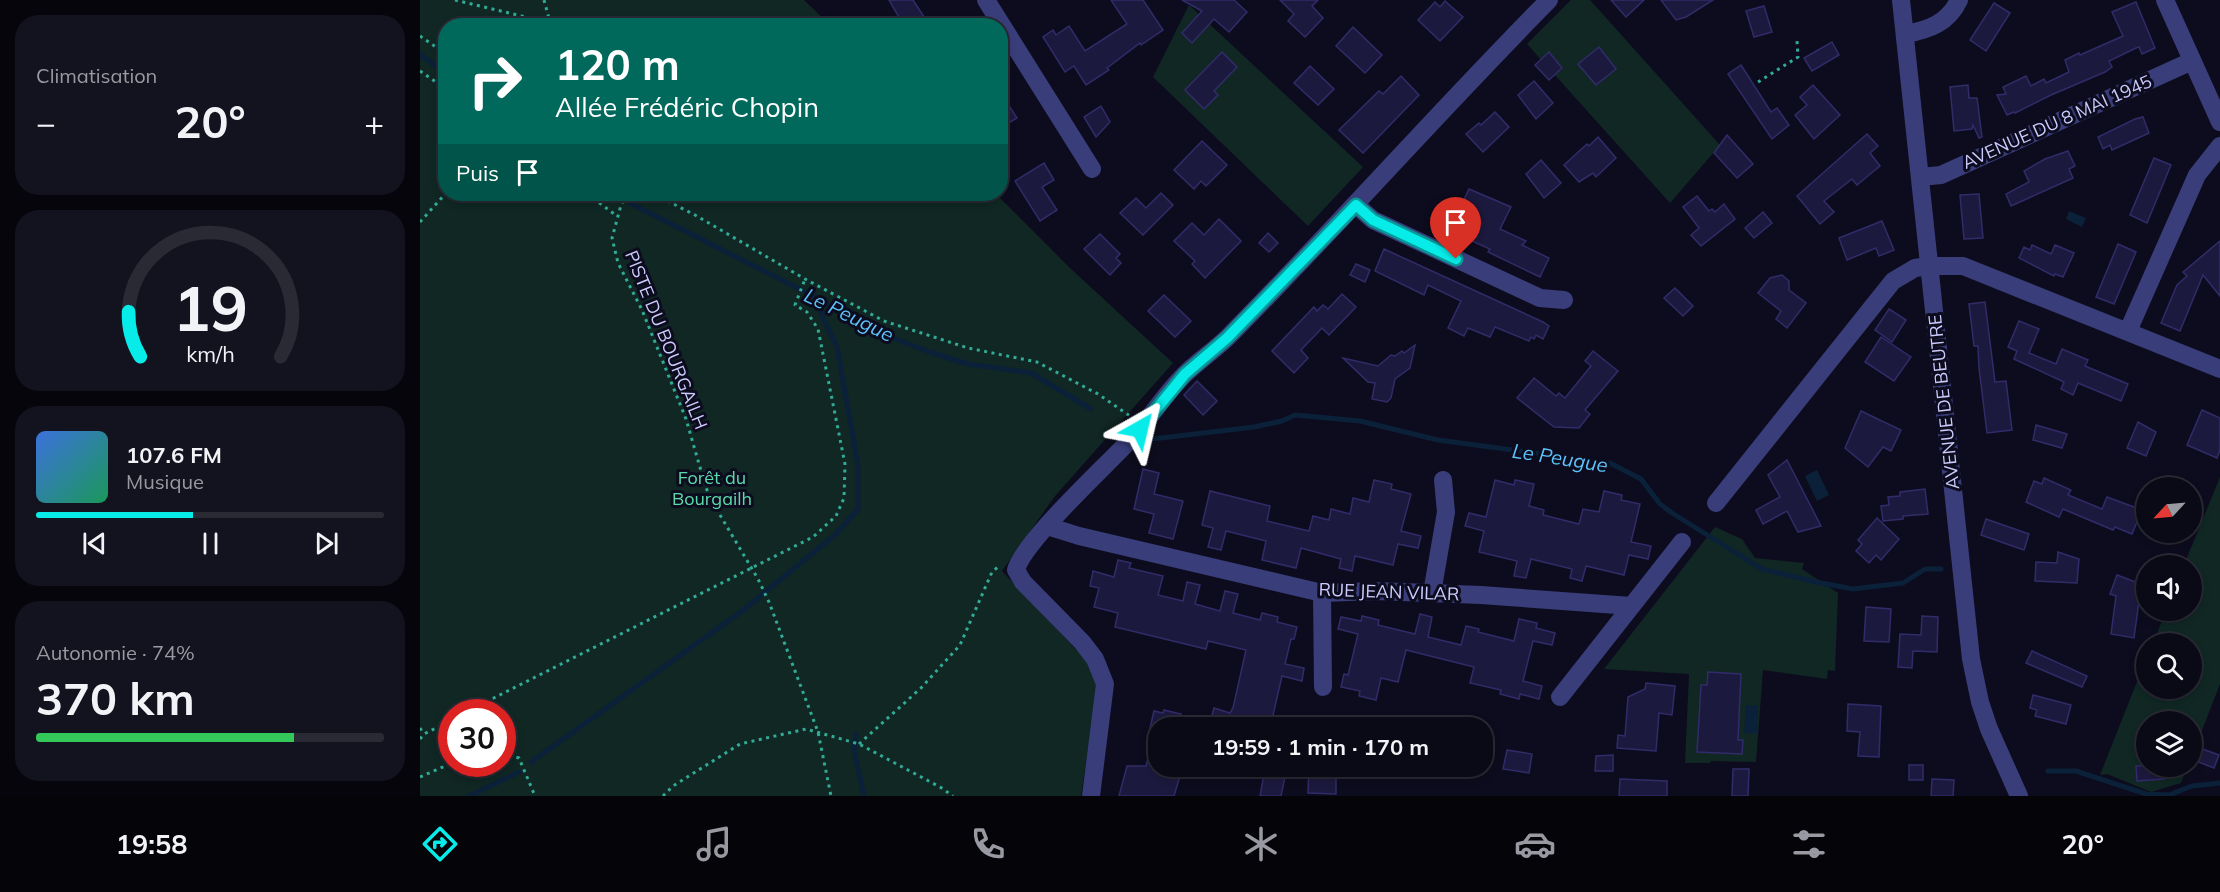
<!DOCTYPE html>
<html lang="fr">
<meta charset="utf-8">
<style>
:root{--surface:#0a0916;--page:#13121f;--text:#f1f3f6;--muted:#999aa1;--line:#2a2a35;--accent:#08ece9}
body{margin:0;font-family:Mulish,sans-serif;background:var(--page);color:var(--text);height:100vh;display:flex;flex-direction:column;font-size:22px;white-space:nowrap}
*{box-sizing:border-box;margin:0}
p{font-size:20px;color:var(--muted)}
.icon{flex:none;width:33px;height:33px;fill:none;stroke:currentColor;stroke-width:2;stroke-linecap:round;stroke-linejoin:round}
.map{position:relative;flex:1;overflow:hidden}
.side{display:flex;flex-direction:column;gap:15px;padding:15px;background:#06050c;width:420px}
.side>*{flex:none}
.guide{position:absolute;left:18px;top:18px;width:570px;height:183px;border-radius:24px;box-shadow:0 3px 9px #0003,0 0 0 2px var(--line);background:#00695c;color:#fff;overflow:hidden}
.needle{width:39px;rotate:244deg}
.fabs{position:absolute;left:1716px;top:477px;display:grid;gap:12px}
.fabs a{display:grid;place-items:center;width:66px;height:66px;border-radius:50%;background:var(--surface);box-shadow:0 3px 9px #0003,0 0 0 2px var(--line);font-size:30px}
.speed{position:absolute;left:18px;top:699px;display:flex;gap:12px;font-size:30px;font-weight:700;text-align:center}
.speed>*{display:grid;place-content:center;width:78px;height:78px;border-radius:50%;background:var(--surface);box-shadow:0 3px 9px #0003,0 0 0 2px var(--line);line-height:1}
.speed .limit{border:9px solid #d22;background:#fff;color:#111}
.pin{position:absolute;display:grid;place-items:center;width:51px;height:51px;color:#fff;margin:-62px -26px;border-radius:50% 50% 50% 0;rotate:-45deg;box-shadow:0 0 6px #0007}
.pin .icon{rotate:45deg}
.me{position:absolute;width:66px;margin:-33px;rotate:37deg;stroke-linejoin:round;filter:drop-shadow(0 0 4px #0008)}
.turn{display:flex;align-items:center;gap:21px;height:126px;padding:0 18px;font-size:27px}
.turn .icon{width:78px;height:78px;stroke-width:2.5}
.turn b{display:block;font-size:42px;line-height:51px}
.then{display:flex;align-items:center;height:57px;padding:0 18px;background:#0003;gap:12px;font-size:22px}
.big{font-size:45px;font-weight:700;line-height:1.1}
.side .tile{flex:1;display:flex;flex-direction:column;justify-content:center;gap:9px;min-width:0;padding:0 21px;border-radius:24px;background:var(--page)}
.side .dial{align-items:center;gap:0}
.dial svg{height:156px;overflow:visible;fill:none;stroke:var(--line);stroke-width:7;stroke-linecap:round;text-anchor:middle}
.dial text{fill:var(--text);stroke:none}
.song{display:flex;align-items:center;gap:18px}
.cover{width:72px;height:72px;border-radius:9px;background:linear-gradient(135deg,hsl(220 70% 55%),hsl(150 70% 35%))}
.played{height:6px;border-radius:3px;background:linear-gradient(90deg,var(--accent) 45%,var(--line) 45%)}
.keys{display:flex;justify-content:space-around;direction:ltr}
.heat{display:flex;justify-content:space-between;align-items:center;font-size:33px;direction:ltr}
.charge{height:9px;border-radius:4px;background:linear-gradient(90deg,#34c759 74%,var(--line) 0)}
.trip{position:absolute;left:728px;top:717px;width:345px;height:60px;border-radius:24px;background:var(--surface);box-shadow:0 3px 9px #0003,0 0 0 2px var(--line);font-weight:700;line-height:60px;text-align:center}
.menu{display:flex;height:96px;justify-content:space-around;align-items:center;background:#040409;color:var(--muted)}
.menu .icon{width:42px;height:42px}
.menu .active{color:var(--accent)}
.menu b{font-size:27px;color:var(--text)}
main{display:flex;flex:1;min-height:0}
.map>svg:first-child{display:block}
.green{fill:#102724;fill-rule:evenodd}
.water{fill:#0a2139}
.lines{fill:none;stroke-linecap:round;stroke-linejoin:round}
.stream{stroke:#0a2139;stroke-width:5}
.building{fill:#1c193e;stroke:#312c69;stroke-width:1.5}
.path{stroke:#31ab96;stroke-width:3;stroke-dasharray:3 4.5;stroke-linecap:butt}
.minor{stroke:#393e7b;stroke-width:18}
.route-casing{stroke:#059997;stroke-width:15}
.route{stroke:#08ece9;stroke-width:10}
.labels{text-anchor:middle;stroke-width:6;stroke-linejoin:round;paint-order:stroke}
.street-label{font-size:18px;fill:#cbcbfd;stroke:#0d0c1e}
.park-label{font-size:18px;fill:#5adaab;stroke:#0d0c1e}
.water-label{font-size:20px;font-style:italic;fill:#5cc3fa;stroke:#0d0c1e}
</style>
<main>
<section class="side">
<div class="tile"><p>Climatisation</p>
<div class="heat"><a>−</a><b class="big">20°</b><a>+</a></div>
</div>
<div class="tile dial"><svg viewBox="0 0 100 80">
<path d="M14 69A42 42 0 1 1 86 69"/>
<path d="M14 69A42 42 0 0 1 8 46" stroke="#08ece9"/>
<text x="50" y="56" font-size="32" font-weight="700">19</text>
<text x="50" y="72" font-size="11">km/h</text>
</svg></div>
<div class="tile">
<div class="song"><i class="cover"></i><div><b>107.6 FM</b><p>Musique</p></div></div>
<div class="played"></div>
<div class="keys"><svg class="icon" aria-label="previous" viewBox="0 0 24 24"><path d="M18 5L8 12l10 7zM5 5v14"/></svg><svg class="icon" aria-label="pause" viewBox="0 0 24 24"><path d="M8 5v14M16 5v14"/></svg><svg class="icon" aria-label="next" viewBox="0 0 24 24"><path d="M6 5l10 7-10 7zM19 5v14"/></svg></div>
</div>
<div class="tile"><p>Autonomie · 74%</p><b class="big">370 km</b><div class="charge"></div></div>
</section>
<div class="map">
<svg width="1800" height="796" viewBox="0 0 1800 796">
<rect width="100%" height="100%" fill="#0d0c1e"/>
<g class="green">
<path d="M0 0H384L410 25 26 26V194H576L650 268 753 363 635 496 582 571 669 663 677 689 661 796H0ZM32 712H82V764H32Z"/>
<polygon points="1151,0 1170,0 1300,145 1250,203 1107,44"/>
<polygon points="769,5 943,167 888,226 733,77"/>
<polygon points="1800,477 1800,684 1772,756 1772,722 1726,722 1726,766 1767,767 1761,783 1731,792 1687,774 1680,775 1726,659 1726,688 1772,688 1772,644 1733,643 1746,611 1772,610 1772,566 1764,565"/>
<polygon points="1295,527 1322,539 1335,558 1384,563 1382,569 1418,593 1415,671 1408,670 1407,679 1343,670 1336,762 1291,761 1290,763 1265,763 1269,674 1184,669"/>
</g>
<g class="water">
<polygon points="1649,211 1666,218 1662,227 1646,219"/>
<polygon points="1397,470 1409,495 1397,501 1385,476"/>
<polygon points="1326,705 1338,706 1337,733 1324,733"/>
</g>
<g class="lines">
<g class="stream">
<polyline points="0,54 26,74"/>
<polyline points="197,194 216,206 393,296 459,333 510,352 548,364 611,373 671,409"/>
<polyline points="724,440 834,427 862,421 875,415 940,421 1018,440 1190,463 1221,479 1240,504 1252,513 1342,569 1396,582 1433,589 1483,583 1505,569 1521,569"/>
<polyline points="436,734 434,750 444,796"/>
<polyline points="111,762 322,611 416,534 438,509 438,465 417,347 393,296"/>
<polyline points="1628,771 1656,771 1726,794 1749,795 1772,786 1800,783"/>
<polyline points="49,796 99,772"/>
</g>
</g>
<g class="building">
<polygon points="469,0 493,0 510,26 484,26"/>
<polygon points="691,0 723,0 743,30 721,45 720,43 687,68 689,70 666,85 654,66 645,72 623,37 633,30 636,35 649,26 665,51 707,24"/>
<polygon points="762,0 814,0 827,12 809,32 794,19 772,43 762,33 782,11"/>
<polygon points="860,0 898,0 892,6 903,18 885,37 868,21 874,14"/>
<polygon points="1191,0 1224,0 1206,17"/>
<polygon points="1241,0 1293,0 1266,17 1256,20"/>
<polygon points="1025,1 1043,17 1020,41 998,20 1015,2 1020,7"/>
<polygon points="1716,2 1735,48 1722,54 1719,47 1716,48 1689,61 1692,67 1685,72 1631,95 1595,113 1594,112 1587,115 1577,95 1586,94 1583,87 1606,76 1611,86 1624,79 1626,83 1649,72 1645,60 1659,53 1660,55 1703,36 1692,12"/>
<polygon points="1574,3 1590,13 1566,51 1550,40"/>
<polygon points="1344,6 1352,32 1334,37 1326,11"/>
<polygon points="933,27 962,55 945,73 916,46"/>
<polygon points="1412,42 1419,55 1392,71 1384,58"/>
<polygon points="1179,47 1196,69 1176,85 1158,64"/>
<polygon points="802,52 817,67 794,91 798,95 784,109 765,90"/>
<polygon points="1129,52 1142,68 1129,80 1115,65"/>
<polygon points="1321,65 1351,112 1357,108 1369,125 1352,139 1308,74"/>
<polygon points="890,66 914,89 898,105 874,83"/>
<polygon points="981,76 999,95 943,153 919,130 959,91 963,94"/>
<polygon points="1114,81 1133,103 1116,119 1098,95"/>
<polygon points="1393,85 1420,115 1394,139 1375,115 1387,105 1380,97"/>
<polygon points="1548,85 1549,98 1557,98 1562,137 1559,138 1553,125 1552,129 1534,131 1530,87"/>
<polygon points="580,92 597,118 580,128"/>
<polygon points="681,106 690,122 676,137 664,117"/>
<polygon points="1075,112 1089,127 1063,152 1046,134 1059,123 1061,125"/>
<polygon points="1723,117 1729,133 1692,150 1690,145 1683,149 1678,137 1715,119"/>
<polygon points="1447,134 1458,146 1450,153 1460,166 1437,185 1432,179 1404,201 1414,212 1400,224 1377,196"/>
<polygon points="1307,135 1333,164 1317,178 1294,153"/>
<polygon points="1178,137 1196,158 1176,177 1173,173 1159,182 1144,165 1167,144 1169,146"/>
<polygon points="782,141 807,165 786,186 781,181 774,189 754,170"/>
<polygon points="1648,151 1655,166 1649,169 1653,178 1591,206 1586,194 1609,182 1604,171 1625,159"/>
<polygon points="1734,158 1751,165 1727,223 1710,215"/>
<polygon points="1121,160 1141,183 1124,198 1106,174"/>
<polygon points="624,163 634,180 622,187 637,210 620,221 595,181"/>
<polygon points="1049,189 1091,207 1080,229 1106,241 1102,245 1129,258 1120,277 1068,252 1070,249 1030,231 1033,223 1026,219 1032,206 1039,210"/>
<polygon points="741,193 753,205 723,235 700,213 716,198 726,208"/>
<polygon points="1559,194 1563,238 1544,239 1540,195"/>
<polygon points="1277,196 1289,211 1292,209 1295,212 1304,204 1315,219 1281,246 1271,235 1279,228 1263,207"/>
<polygon points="1343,212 1352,223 1334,238 1325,228"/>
<polygon points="799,219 821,241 785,278 772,264 775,261 754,241 772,223 784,235"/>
<polygon points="1462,221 1474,250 1459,256 1456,248 1427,260 1419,238"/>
<polygon points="848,233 858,243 849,252 839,243"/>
<polygon points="680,234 700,254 696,258 701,263 690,275 664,249"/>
<polygon points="1800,241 1800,296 1783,275 1760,331 1741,323 1757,285 1767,276 1763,272"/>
<polygon points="1698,244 1716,252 1694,304 1676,297"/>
<polygon points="1612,245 1631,254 1635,245 1654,253 1643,277 1635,274 1634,276 1599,258 1604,247 1610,250"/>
<polygon points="964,249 1123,322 1129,326 1123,339 1116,335 1114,339 1111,337 1109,341 1075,327 1070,337 1048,328 1044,336 1028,328 1041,301 1008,285 1004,295 955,271"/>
<polygon points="936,264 950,270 945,282 930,275"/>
<polygon points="1362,275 1369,281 1369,290 1386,303 1367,328 1356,319 1361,311 1338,293 1350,278"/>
<polygon points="1255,288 1273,306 1263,316 1244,298"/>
<polygon points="922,294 936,307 909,335 902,328 881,350 888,358 874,373 852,351 894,307 897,311 903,305 908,309"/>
<polygon points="744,295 771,321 755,337 728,311"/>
<polygon points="1565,302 1575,382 1586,381 1592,430 1567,433 1559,368 1558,346 1554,346 1549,304"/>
<polygon points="1469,309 1486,320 1472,342 1455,330"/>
<polygon points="1599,321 1619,329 1609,353 1636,364 1642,349 1668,360 1665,366 1708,384 1701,401 1658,383 1653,395 1641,389 1644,382 1594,359 1597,351 1588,347"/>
<polygon points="1461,337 1491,357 1474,381 1445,362"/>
<polygon points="995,345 990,368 975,379 971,398 967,402 952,399 955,383 948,382 923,358 958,366 971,355 975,356 982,351 984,353"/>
<polygon points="1173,351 1198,371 1165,410 1170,414 1159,428 1134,427 1097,398 1114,378 1136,396 1139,393 1145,398 1171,366 1165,361"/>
<polygon points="777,381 797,401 783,415 764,395"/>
<polygon points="1782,410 1800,418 1800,450 1797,458 1767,445"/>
<polygon points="1441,411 1481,430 1471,451 1463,447 1448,467 1425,448"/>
<polygon points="1718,422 1736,432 1726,456 1707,448"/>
<polygon points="1616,425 1647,434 1642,448 1613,440"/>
<polygon points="1367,460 1401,526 1378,532 1367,511 1343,524 1336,510 1360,497 1348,475"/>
<polygon points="723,469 739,473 734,494 763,501 753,539 729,533 734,514 714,509"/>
<polygon points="1624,478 1651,490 1648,495 1682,509 1687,497 1722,510 1712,534 1695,527 1693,530 1643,509 1639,517 1606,502 1614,481 1622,484"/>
<polygon points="954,480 972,484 971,489 991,494 981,531 1001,536 998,548 978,544 973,565 935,556 932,571 919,568 921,559 881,548 876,568 842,560 846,541 806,531 801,550 788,547 793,528 782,525 790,491 850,506 847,521 889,531 893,516 909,520 911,509 930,514 933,498 949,502"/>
<polygon points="1075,480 1094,485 1095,480 1114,484 1109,506 1124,510 1123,515 1159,524 1163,509 1179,512 1184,491 1202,495 1201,500 1220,504 1211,542 1231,546 1228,559 1209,555 1204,575 1166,566 1162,581 1150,578 1152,569 1111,559 1106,578 1094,576 1097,561 1059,552 1064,531 1045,526 1049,513 1066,517"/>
<polygon points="1505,489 1508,514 1483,516 1483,519 1463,521 1461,506 1469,505 1468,497 1480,496 1480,492"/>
<polygon points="1457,518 1479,539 1461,560 1456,555 1449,563 1436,551 1442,544 1438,540"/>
<polygon points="1566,519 1609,534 1604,550 1561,535"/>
<polygon points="1638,552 1659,559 1657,583 1615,581 1616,562 1637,563"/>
<polygon points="698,560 711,563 709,568 743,576 738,595 763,601 767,582 780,585 775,604 800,611 805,591 818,594 813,613 840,620 842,613 858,617 857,622 877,627 874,639 871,639 865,664 884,668 882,681 862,676 850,728 806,728 790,723 794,708 810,713 813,708 826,650 788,641 786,649 695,627 698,613 674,607 679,588 670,586 673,571 694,577"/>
<polygon points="1697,575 1726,586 1726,604 1719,601 1714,638 1691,634 1696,596 1690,594"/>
<polygon points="1446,607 1471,609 1469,642 1444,641"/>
<polygon points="1000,614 1012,617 1008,637 1041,645 1046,626 1059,629 1058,632 1094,641 1099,619 1117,623 1116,628 1135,633 1132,645 1113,641 1103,681 1122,686 1119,699 1100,694 1099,699 1080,694 1081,690 1050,683 1054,667 986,650 978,682 961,678 956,700 939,696 940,691 921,687 924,674 928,675 938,634 918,629 921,617 941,621 942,616 959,620 958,625 995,634"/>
<polygon points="1502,616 1518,617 1517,652 1493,651 1492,668 1478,667 1480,634 1501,635"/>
<polygon points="1612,651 1667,676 1662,687 1606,663"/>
<polygon points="1288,672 1321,674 1318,740 1323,740 1322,754 1277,752 1281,685 1287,685"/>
<polygon points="1226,683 1255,686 1252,715 1239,713 1236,751 1197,748 1198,735 1205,736 1208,697 1225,689"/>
<polygon points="1613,695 1651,705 1646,724 1615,716 1617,710 1610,708"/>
<polygon points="1428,704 1461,706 1459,757 1438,756 1440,732 1427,731"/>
<polygon points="744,710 761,714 757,728 730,728 734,711 743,713"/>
<polygon points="733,739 738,739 738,766 763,766 754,796 699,796 707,766 726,766"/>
<polygon points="1777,747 1799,755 1794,768 1773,760"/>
<polygon points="1087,750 1112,754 1109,773 1083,769"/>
<polygon points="1193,755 1193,771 1175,771 1176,756"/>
<rect x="1489" y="765" width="14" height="15"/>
<polygon points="889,766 916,766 916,794 888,793"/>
<polygon points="1716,766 1743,766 1744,779 1717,781"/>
<polygon points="1313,769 1329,769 1328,796 1312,796"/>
<polygon points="844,774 865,777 861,796 840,796"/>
<polygon points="1200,779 1247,781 1247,796 1199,796"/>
<polygon points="1512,779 1534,780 1533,796 1511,796"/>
</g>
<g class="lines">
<g class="path">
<polyline points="35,0 131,23"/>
<polyline points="124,0 131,26"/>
<polyline points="0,36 26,54"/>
<polyline points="0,71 26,89"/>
<polyline points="1338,82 1378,57 1377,41"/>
<polyline points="167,194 197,216"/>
<polyline points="207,194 201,205 192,238 198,263 222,310 266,419 286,488 300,515 338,579 349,602 398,732 411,796"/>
<polyline points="234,194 275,215 385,279 464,321 548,348 617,362 678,394 710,416"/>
<polyline points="0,222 26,193"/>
<polyline points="46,712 393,537 416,516 424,498 425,464 398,329 387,312 375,305 385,279"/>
<polyline points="0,728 4,734"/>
<polyline points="0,739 4,734 32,720"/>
<polyline points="439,744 501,688 540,645 572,572 578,567"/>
<polyline points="82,753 99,758 115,796"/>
<polyline points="0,777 32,763"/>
<polyline points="243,796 253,786 320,744 386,729 439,744 520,787 533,796"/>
</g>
<g class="minor">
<polyline points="566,0 672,169"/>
<polyline points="1481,0 1551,659 1560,702 1569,729 1599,796"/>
<polyline points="1745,0 1800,122"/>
<path d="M1485 34C1509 30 1528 23 1539 0"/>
<polyline points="1500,177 1521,175 1772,61"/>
<polyline points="936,205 953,220 1120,298 1144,300"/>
<polyline points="1708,331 1777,175 1800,146"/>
<polyline points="1296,503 1473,281 1495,268 1509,266 1543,266 1800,369"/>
<polyline points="627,526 659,536 902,593 956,591 1061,595 1211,606"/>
<polyline points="902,593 903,687"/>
<polyline points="1012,593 1026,512 1023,480"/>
<polyline points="1140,697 1262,542"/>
<path d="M671 796 685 684 675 659 662 642 603 582 596 570C603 542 685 467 709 441 729 420 744 395 764 375 778 361 795 350 809 336 918 226 1020 110 1129 0"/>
</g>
</g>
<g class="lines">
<defs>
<polyline id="route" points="720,429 765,374 807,338 936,205 953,220 1036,259"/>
</defs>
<use href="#route" class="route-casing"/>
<use href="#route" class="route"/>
</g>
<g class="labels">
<g class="street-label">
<text transform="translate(1637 122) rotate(-24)" y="6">AVENUE DU 8 MAI 1945</text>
<text transform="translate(246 340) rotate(68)" y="6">PISTE DU BOURGAILH</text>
<text transform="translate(1524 402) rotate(-96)" y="6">AVENUE DE BEUTRE</text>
<text transform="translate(969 592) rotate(2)" y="6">RUE JEAN VILAR</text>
</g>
<g class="park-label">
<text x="292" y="484">Forêt du<tspan x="292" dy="21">Bourgailh</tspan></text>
</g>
<g class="water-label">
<text transform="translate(429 315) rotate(26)" y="7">Le Peugue</text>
<text transform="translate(1140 458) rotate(9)" y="7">Le Peugue</text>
</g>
</g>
</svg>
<div class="fabs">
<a><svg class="needle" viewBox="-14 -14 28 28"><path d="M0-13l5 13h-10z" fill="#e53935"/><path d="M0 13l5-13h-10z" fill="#999aa1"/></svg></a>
<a><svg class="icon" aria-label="sound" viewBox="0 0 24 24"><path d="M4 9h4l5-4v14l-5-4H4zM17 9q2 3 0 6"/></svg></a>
<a><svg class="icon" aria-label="search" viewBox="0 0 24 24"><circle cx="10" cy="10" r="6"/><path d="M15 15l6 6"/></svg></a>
<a><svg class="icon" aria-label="layers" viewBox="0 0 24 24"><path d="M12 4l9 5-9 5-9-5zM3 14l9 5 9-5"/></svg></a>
</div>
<div class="speed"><div class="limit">30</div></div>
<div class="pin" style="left:1036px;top:259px;background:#d93025"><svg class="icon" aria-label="arrive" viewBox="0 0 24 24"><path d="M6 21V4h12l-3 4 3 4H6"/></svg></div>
<svg class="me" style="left:720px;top:429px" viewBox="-20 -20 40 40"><path d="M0-17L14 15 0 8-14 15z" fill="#08ece9" stroke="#fff" stroke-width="4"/></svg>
<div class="trip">19:59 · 1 min · 170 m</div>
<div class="guide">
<div class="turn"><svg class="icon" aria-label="right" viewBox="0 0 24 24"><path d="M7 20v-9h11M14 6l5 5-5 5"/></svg><div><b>120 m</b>Allée Frédéric Chopin</div></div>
<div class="then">Puis<svg class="icon" aria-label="arrive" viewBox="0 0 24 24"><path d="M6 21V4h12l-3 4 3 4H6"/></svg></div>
</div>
</div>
</main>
<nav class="menu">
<b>19:58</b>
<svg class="icon active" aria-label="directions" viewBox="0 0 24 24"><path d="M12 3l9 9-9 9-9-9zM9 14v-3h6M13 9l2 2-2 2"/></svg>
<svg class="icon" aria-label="music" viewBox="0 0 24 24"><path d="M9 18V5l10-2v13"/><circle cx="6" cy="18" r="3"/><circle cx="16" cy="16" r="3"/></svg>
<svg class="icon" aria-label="phone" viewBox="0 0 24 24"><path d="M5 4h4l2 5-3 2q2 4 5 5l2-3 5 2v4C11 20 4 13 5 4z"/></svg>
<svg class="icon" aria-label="climate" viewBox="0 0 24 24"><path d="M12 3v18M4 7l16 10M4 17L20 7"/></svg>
<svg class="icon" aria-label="car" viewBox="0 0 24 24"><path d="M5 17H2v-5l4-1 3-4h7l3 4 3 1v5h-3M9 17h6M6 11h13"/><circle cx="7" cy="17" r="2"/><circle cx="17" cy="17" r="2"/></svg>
<svg class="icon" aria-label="filters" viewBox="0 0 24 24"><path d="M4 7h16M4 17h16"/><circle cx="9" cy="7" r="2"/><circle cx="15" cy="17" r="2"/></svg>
<b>20°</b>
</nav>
